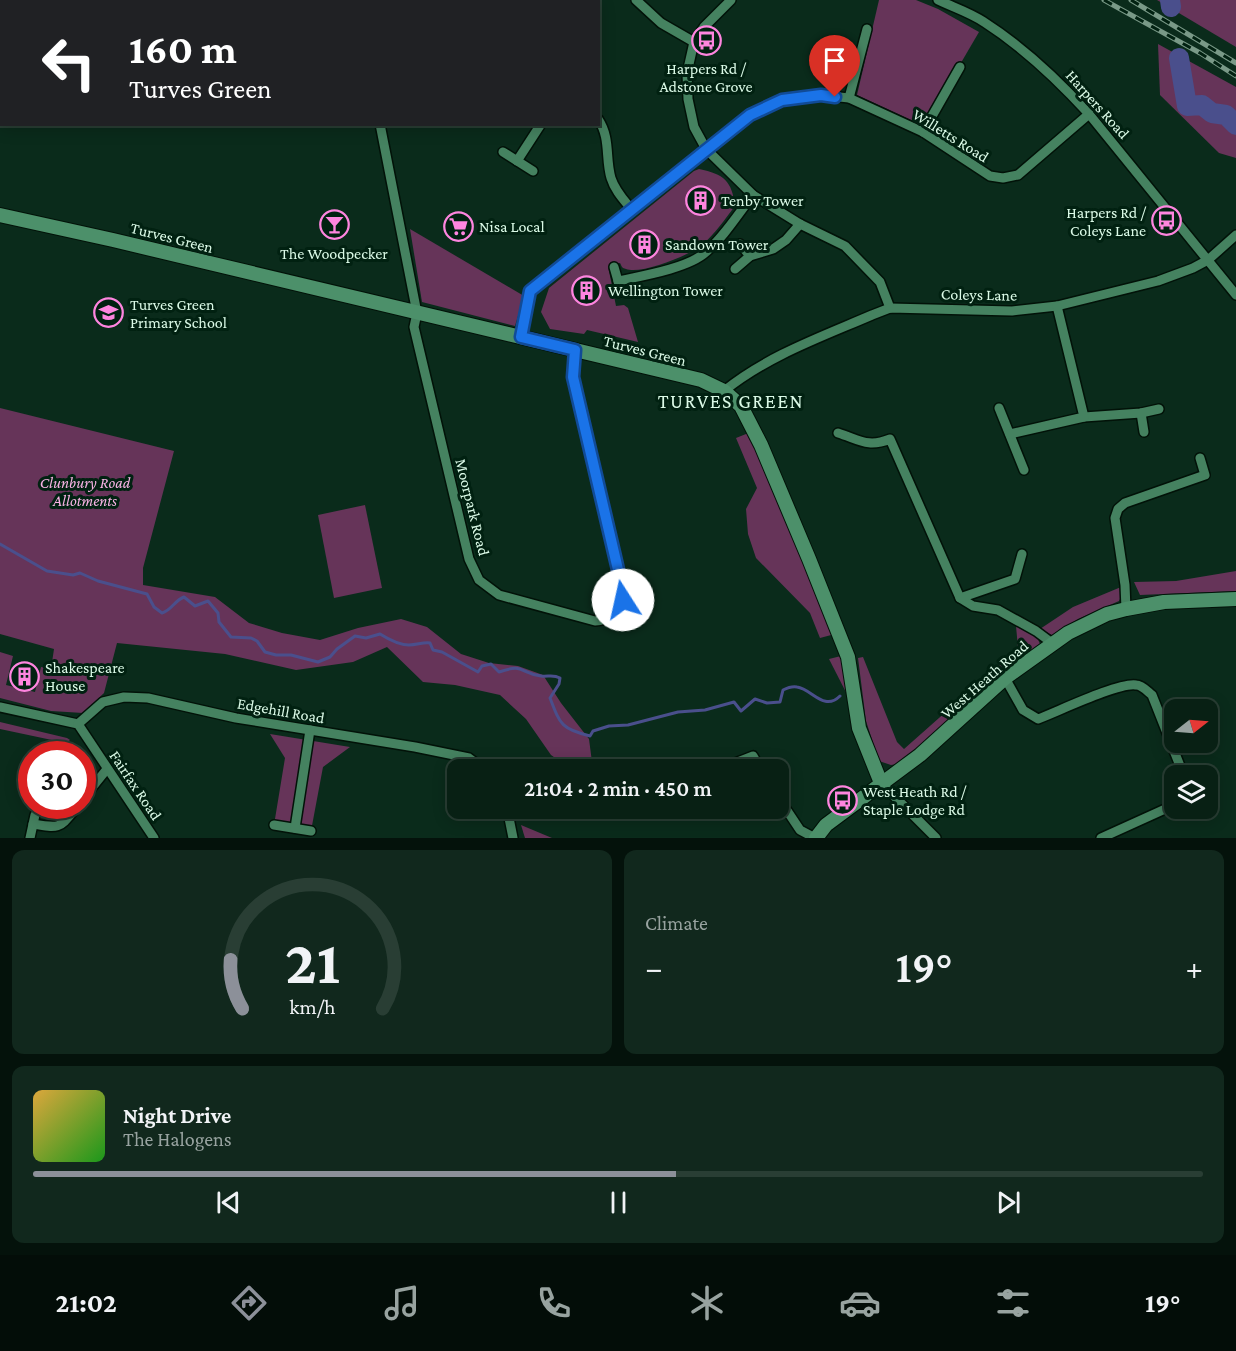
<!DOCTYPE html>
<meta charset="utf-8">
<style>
:root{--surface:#082014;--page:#11281d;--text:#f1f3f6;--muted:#98a3a0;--line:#293e34;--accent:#8c9099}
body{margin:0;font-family:"Crimson Pro",serif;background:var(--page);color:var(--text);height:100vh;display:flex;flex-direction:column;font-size:22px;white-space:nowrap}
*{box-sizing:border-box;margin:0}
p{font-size:20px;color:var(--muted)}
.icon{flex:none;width:33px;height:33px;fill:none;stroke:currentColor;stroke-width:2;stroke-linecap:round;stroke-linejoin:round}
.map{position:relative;height:838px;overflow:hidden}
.panel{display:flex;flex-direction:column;gap:12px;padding:12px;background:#04120b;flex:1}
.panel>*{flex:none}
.hud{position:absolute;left:0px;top:0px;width:600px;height:126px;box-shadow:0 3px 15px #0003,0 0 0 2px var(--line);background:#202124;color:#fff;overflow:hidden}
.needle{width:39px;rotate:73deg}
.buttons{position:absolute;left:1164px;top:699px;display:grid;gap:12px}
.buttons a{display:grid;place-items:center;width:54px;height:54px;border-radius:12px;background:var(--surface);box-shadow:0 3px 15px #0003,0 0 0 2px var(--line);font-size:30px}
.speed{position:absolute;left:18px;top:741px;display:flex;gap:12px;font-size:30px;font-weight:700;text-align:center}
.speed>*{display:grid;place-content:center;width:78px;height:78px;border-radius:50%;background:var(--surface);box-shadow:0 3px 15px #0003,0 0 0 2px var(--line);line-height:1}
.speed .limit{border:9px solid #d22;background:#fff;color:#111}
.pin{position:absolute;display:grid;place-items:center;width:51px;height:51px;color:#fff;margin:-62px -26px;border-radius:50% 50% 50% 0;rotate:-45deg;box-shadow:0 0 6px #0007}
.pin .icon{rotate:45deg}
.me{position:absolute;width:66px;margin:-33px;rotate:350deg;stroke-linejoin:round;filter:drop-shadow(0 0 4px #0008)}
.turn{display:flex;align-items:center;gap:21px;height:126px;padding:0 30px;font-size:27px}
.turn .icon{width:78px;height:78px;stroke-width:2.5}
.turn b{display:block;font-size:42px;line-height:51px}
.big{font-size:45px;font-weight:600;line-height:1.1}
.panel .tile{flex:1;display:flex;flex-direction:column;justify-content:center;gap:9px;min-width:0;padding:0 21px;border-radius:12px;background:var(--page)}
.panel .dial{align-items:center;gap:0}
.dial svg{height:156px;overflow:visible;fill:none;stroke:var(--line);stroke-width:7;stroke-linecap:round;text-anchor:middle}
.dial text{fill:var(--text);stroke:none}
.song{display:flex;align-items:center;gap:18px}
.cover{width:72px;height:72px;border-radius:9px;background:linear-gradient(135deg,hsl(40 70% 55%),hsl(120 70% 35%))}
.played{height:6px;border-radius:3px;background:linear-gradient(90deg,var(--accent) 55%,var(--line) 55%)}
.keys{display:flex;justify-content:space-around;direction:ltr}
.heat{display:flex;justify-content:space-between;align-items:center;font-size:33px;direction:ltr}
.panel .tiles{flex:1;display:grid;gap:12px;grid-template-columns:1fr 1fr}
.tile:last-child{grid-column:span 2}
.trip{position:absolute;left:447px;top:759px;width:342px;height:60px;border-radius:12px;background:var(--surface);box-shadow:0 3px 15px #0003,0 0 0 2px var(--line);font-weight:600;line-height:60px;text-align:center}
.menu{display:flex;height:96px;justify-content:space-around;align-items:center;background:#030d08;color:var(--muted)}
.menu .icon{width:42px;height:42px}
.menu .on{color:var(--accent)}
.menu b{font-size:27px;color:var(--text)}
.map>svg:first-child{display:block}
.green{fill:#663459}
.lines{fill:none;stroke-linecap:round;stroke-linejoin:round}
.stream{stroke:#4a4f8c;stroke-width:3}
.river{stroke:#4a4f8c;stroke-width:20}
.street-casing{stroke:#021208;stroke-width:12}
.secondary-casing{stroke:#021208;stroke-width:16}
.street{stroke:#458260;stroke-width:9}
.secondary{stroke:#4c906a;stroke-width:14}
.rail-casing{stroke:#799987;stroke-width:5}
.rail{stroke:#012111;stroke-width:3;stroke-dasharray:9;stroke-linecap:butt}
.route-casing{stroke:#114b97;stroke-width:15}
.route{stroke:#1a73e8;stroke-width:10}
.labels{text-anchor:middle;stroke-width:6;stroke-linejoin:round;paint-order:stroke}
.poi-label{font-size:16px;fill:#dbfae7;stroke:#012111;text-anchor:start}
.street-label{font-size:16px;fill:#dbfae7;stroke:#012111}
.park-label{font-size:16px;font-style:italic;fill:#f8b2e4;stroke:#012111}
.quarter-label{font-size:20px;letter-spacing:1.5px;fill:#dbfae7;stroke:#012111}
</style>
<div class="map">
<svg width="1236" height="838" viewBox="0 0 1236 838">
<rect width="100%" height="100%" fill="#0a2b1b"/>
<g class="green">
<polygon points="879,0 916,0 938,9 979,32 924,126 857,95"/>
<polygon points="1157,0 1236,0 1236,47"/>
<polygon points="1158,44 1236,87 1236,158 1219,153 1160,95"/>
<path d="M699 169C724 174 732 181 735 206 725 219 715 234 702 245 690 255 641 275 626 269 622 268 622 267 620 263L608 266 616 306 624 305 628 308 638 342 587 330 584 334 550 329 541 312 549 288 694 171Z"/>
<polygon points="410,229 524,296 515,326 422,302"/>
<polygon points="0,408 174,451 143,568 143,585 215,597 249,623 282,633 320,640 358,628 401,619 427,627 461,654 489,663 518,666 543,675 561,703 589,739 592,762 578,769 571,769 551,755 526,719 500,695 455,685 423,682 387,647 353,662 296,670 225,654 117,643 104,693 83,713 51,711 0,698 0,652 13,656 6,685 35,692 41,667 51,669 54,649 0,634"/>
<polygon points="751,432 835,634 820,638 810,613 756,558 748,534 746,509 757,488 736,438"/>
<polygon points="365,505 382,588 334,598 318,515"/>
<polygon points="1236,571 1236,591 1140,595 1134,582 1176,581"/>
<polygon points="1121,587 1121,597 1119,601 1078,619 1052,635 1040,629 1073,607"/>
<polygon points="1016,626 1037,637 1040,644 1038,647 936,737 897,764 891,765 879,761 866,721 858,658 863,657 897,742 904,749 1018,648"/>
<polygon points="845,655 853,706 829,659"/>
<polygon points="0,722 67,738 70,740 66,743 0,729"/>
<polygon points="270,734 350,747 323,767 311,831 274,825 285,758"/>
<polygon points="521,825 552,838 525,838"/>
</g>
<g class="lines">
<path class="stream" d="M0 544 47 571 73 575 80 573 98 581 147 594 154 607 162 613C172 610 174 601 184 597L195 606 208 601 218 613 219 622 231 637 251 638 257 641 265 652 276 655H291L318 662 330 657 337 649 355 636 366 638 380 634C388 639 400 645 409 645 417 645 423 642 430 643L433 650 442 652 478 672 482 666 491 664 499 672C525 663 519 673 541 676 548 677 553 674 560 678L559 684 550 698C560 724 561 729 590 736L593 731 609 726 628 725 678 712 705 710 734 702 741 711 755 699 767 703 780 702 783 690C787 688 792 686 797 687 812 689 824 712 840 696"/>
<g class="river">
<polyline points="1170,0 1171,7"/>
<polyline points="1179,58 1187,106 1202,105 1212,113 1226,115 1236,125"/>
</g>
<defs>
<g id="street">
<polyline points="226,0 227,2"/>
<polyline points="388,0 393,2"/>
<polyline points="429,0 430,2"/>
<polyline points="636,0 661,23 694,42"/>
<polyline points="731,0 704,27 694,42 687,73 688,99 694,127 706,149 753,195 800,224 845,246 880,282 890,308"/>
<path d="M938 0C953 7 971 13 984 22 1023 47 1058 80 1089 114L1236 295"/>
<polyline points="197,2 199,0"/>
<polyline points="477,2 478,0"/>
<polyline points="0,49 2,49"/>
<polyline points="849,98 867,29"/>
<path d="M598 119C611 138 605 158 611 178 615 191 624 200 632 210"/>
<path d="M380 124 417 313 414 327 469 559 479 580 499 595 595 621C613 620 623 608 623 591L573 377 575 350"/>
<polyline points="923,132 960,67"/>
<polyline points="503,152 533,171"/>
<polyline points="517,161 541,124"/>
<polyline points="740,244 750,256"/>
<polyline points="614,267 618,281"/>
<polyline points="735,269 750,256 773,249 786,240 800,224"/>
<path d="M620 292 618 281C642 276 689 268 706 252 724 237 738 214 753 195"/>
<polyline points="521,337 530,291 750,115 782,100 821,95 849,98 923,132 990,176 1003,178 1018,175 1089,114"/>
<path d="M724 391C767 356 821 337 872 315L890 308 1012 311 1057 306 1158 281 1193 268 1208 260 1236 235"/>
<polyline points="999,408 1024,470"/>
<polyline points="1141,413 1144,432"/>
<polyline points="1084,417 1141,413 1159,409"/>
<path d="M838 433C860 440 868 448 890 439L960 598 973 606 998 610 1036 631 1052 643"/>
<polyline points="1010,434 1084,417 1057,306"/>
<polyline points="960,598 1015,579 1022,554"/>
<polyline points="1126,609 1125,585 1115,518 1118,509 1125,503 1205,475 1200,458"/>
<path d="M1005 678 1023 710 1038 719C1057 712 1119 682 1136 685 1142 685 1147 691 1152 695L1184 776"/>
<polyline points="0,707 78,724 154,838"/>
<polyline points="78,724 103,702 124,697 148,698 236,718 415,747 469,758 485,770"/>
<polyline points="717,770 753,756 761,770"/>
<polyline points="881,783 936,838"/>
<polyline points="778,797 800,830 815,838"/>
<polyline points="82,800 107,769"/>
<polyline points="507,808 513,838"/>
<path d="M33 824C62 829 59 828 78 806"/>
<polyline points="274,825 311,831"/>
<polyline points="295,828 310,730"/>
<polyline points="30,838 35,815"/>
<polyline points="1101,838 1174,805"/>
</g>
<g id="secondary">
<polyline points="0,215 113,240 701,380 724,391 741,406 761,445 809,559 848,657 859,728 881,783"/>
<polyline points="816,838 826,825 920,755 1005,678 1068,633 1107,614 1126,609 1164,602 1236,599"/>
</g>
</defs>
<use href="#street" class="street-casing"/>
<use href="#secondary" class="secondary-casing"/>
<use href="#street" class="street"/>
<use href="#secondary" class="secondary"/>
<defs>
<g id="rail">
<polyline points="1104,0 1200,53 1236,76"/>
<polyline points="1131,0 1236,63"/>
</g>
</defs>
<use href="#rail" class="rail-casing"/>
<use href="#rail" class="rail"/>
</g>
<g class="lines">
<defs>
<polyline id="route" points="623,600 623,591 573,377 575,350 521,337 530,291 750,115 782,100 821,95 835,97"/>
</defs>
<use href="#route" class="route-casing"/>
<use href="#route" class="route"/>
</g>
<defs>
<symbol id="bus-ring" viewBox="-11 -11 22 22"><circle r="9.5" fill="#012111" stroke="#fe85df" stroke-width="1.5"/><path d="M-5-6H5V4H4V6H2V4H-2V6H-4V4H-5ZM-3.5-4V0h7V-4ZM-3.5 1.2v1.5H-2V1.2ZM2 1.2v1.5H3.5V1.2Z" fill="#fe85df"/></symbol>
<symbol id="building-ring" viewBox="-11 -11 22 22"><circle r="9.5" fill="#012111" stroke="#fe85df" stroke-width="1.5"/><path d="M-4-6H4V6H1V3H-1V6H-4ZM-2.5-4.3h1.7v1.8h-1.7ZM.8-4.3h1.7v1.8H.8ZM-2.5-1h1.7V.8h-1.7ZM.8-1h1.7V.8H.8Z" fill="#fe85df"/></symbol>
<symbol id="bar-ring" viewBox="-11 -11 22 22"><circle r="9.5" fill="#012111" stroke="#fe85df" stroke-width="1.5"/><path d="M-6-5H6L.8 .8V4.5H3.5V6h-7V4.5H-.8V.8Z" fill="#fe85df"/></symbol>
<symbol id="supermarket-ring" viewBox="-11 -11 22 22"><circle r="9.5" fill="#012111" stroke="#fe85df" stroke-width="1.5"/><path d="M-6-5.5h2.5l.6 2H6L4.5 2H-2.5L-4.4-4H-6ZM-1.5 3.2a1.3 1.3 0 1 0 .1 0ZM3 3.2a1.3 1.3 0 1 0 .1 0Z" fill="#fe85df"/></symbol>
<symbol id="school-ring" viewBox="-11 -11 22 22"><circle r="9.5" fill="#012111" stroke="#fe85df" stroke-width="1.5"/><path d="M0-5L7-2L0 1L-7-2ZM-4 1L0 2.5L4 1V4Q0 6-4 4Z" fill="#fe85df"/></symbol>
</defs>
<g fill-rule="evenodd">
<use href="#bus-ring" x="690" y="24" width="33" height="33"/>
<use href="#building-ring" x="684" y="184" width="33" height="33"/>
<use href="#bus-ring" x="1150" y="204" width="33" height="33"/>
<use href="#bar-ring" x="318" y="208" width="33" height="33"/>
<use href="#supermarket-ring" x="442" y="210" width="33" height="33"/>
<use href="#building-ring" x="628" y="228" width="33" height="33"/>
<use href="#building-ring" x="570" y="274" width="33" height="33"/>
<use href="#school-ring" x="92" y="296" width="33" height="33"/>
<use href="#building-ring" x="8" y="660" width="33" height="33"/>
<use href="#bus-ring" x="826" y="784" width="33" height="33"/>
</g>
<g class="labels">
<g class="poi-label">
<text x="706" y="74" text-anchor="middle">Harpers Rd /<tspan x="706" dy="18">Adstone Grove</tspan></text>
<text x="721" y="206">Tenby Tower</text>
<text x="1146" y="218" text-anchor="end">Harpers Rd /<tspan x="1146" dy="18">Coleys Lane</tspan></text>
<text x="479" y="232">Nisa Local</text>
<text x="665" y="250">Sandown Tower</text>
<text x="334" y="259" text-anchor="middle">The Woodpecker</text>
<text x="608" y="296">Wellington Tower</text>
<text x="130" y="310">Turves Green<tspan x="130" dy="18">Primary School</tspan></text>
<text x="45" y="673">Shakespeare<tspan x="45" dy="18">House</tspan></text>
<text x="863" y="797">West Heath Rd /<tspan x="863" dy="18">Staple Lodge Rd</tspan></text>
</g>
<g class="street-label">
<text transform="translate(1098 104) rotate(48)" y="6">Harpers Road</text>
<text transform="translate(951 135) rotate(32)" y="6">Willetts Road</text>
<text transform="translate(172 237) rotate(14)" y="6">Turves Green</text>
<text transform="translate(979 294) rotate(1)" y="6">Coleys Lane</text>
<text transform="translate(645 350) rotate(14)" y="6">Turves Green</text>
<text transform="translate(473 507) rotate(76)" y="6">Moorpark Road</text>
<text transform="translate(984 679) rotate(-41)" y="6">West Heath Road</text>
<text transform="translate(281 710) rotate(10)" y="6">Edgehill Road</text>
<text transform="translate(136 785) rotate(56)" y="6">Fairfax Road</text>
</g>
<g class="park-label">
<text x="85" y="488">Clunbury Road<tspan x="85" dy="18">Allotments</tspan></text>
</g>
<g class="quarter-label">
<text x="731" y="408">TURVES GREEN</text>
</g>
</g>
</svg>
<div class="buttons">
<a><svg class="needle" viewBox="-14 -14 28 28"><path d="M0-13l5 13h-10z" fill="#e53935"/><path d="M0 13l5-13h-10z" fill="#98a3a0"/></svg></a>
<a><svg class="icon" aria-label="layers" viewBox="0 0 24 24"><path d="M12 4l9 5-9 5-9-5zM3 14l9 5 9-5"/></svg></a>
</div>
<div class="speed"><div class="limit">30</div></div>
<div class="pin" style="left:835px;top:97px;background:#d93025"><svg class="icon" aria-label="arrive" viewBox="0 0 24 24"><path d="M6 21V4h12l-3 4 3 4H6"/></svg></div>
<svg class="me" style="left:623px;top:600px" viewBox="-20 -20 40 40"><circle r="19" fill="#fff"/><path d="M0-13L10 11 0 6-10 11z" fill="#1a73e8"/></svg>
<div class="trip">21:04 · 2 min · 450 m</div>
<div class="hud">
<div class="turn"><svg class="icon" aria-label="left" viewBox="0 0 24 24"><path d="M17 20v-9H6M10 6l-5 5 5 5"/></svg><div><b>160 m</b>Turves Green</div></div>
</div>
</div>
<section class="panel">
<div class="tiles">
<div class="tile dial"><svg viewBox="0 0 100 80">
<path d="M14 69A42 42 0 1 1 86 69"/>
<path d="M14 69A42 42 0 0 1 8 44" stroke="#8c9099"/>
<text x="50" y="56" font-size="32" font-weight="700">21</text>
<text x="50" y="72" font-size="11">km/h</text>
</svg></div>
<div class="tile"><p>Climate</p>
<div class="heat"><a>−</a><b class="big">19°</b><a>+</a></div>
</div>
<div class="tile">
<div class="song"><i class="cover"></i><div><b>Night Drive</b><p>The Halogens</p></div></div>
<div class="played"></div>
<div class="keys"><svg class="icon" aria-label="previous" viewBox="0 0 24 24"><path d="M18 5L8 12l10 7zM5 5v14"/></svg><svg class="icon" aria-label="pause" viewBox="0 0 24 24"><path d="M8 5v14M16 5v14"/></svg><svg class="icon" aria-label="next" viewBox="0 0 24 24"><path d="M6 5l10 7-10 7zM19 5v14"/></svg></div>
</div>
</div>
</section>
<nav class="menu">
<b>21:02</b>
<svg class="icon on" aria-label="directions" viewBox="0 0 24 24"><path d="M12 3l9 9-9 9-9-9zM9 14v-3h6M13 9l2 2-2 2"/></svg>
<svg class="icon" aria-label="music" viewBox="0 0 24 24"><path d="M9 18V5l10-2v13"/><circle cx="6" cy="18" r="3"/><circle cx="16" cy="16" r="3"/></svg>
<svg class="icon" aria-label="phone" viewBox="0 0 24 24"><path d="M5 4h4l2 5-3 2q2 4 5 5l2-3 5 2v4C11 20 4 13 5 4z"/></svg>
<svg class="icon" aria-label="climate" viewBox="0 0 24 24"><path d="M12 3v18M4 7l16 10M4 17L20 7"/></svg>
<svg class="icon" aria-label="car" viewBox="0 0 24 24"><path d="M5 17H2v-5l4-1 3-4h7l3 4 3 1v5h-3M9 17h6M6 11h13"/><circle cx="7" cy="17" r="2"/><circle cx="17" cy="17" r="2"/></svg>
<svg class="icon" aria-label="filters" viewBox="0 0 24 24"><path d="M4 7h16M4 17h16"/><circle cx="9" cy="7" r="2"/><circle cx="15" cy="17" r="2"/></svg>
<b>19°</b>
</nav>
